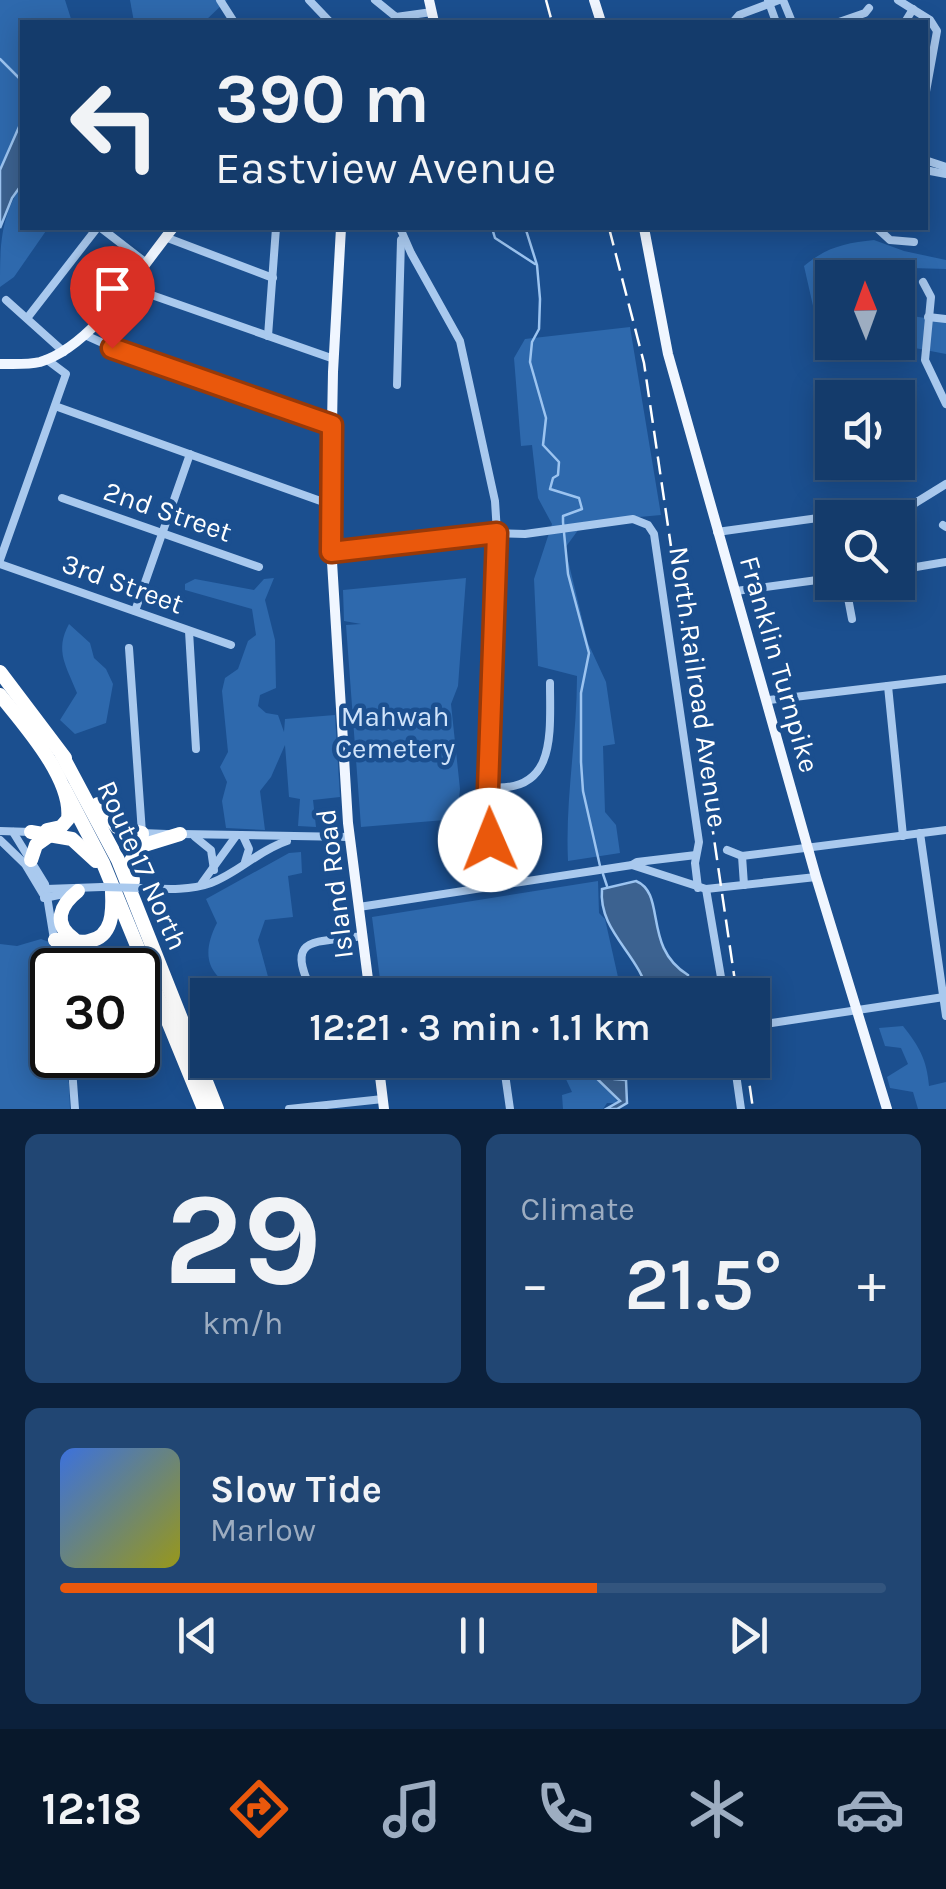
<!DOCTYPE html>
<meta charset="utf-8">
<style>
:root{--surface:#143b6b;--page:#214673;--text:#f1f3f6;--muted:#9dadc1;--line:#33557e;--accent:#ea580c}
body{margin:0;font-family:Karla,sans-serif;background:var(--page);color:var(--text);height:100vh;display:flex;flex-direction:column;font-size:38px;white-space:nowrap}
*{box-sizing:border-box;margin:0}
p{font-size:32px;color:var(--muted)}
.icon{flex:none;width:55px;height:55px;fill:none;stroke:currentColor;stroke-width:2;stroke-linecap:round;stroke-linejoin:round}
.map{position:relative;height:1109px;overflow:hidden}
.panel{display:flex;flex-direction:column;gap:25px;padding:25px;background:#0b203b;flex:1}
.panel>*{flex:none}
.banner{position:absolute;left:20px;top:20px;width:908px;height:210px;border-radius:0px;box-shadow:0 5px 25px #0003,0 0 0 2px var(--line);background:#143b6b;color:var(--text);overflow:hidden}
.needle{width:65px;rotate:359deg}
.fabs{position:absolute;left:815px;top:260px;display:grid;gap:20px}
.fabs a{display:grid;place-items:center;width:100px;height:100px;border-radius:0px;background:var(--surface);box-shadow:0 5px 25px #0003,0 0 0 2px var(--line);font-size:50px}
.speed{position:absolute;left:30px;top:948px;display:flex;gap:20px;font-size:50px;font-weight:700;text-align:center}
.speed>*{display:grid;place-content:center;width:130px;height:130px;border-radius:50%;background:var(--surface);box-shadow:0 5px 25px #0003,0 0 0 2px var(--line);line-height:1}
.speed .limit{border:5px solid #111;border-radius:15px;background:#fff;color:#111}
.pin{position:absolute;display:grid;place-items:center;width:85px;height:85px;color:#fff;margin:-102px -42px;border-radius:50% 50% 50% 0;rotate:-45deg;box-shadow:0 0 10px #0007}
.pin .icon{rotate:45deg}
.me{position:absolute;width:110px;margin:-55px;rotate:359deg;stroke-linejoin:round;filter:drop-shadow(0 0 8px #0008)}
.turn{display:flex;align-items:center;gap:35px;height:210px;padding:0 30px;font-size:45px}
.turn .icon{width:130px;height:130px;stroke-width:2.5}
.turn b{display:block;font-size:70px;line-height:85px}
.big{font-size:75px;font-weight:600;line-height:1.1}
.panel .tile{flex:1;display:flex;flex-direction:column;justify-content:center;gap:15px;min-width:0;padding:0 35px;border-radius:15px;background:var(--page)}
.panel .dial{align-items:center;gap:0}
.dial b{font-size:130px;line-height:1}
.song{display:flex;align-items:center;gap:30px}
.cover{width:120px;height:120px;border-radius:15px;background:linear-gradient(135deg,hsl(220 70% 55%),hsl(60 70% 35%))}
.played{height:10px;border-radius:5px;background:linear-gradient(90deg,var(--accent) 65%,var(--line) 65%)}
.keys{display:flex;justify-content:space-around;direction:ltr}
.heat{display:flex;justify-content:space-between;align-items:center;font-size:55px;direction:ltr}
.panel .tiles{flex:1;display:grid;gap:25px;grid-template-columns:1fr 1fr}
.tile:last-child{grid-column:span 2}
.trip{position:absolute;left:190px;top:978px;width:580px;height:100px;border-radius:0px;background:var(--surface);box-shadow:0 5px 25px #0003,0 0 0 2px var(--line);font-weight:600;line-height:100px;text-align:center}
.tab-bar{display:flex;height:160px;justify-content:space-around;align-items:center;background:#08182b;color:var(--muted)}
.tab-bar .icon{width:70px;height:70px}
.tab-bar .current{color:var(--accent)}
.tab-bar b{font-size:45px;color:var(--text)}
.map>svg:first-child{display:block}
.green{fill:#2e69ad}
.water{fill:#3c6290;stroke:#9cc4f0;stroke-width:2.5}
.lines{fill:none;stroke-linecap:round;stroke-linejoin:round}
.stream{stroke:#9cc4f0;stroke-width:2.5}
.minor{stroke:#a9c9ee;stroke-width:8}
.major{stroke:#f0f6ff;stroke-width:10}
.highway{stroke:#fff;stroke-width:14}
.rail{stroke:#fff;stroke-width:2.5;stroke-dasharray:18 8;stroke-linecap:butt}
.minor-bridge{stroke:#a9c9ee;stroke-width:8}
.route-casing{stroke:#983908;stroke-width:25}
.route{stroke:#ea580c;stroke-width:18}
.labels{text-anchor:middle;stroke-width:9;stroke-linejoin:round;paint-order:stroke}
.street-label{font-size:28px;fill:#fff;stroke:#1b4f8f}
.park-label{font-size:28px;fill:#cfe3fa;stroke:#1b4f8f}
</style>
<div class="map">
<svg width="946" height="1109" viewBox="0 0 946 1109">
<rect width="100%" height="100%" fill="#1b4f8f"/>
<g class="green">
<polygon points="0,0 65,0 72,22 22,22 22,120 0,170"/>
<polygon points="130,0 227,0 204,22 134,22"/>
<path d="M22 184V228H48L14 277 0 287C0 246 0 218 22 184Z"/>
<path d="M874 240 904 251 946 260V269L911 268 905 315 946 321V354L889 343 898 342V278H832V331L818 328 804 266C827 247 845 243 874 240Z"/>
<path d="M630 327 661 515 584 522 565 548 588 643 606 682 615 744 603 746 605 812 616 825 620 853 568 861C565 799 577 739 577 676L538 666 534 579 552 524 538 498 532 445 521 446 514 358 525 339Z"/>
<polygon points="274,578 265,600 275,640 276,688 260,695 258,706 266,713 278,715 284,732 285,719 335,715 340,797 313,800 316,827 298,826 300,799 289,797 285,745 271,777 260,791 265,830 226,828 222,801 227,782 220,767 228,752 222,691 225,678 238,669 248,641 256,635 252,609 185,590 185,584 195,579 254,590 264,579"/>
<polygon points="466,578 458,686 451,704 460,789 457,819 361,827 346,625 361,624 344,621 343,590"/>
<path d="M69 624 90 643 94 658 106 669 113 684 106 723 75 734 60 720 77 693C67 667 54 651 69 624Z"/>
<path d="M301 852 302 873 288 876 293 917 265 920 258 940 273 995H244L242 991C208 978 200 956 217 923L206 899 289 853Z"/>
<polygon points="598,881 599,913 605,919 622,995 382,995 372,917"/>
<polygon points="41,939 49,942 54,970 52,1055 65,1055 65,1058 59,1059 69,1083 70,1109 0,1109 0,944 17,946"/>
<path d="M903 1026C919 1046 927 1060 929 1086L946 1082V1109H918L913 1092 890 1088 887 1077 908 1064 901 1048 885 1046 879 1028Z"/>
<polygon points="557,1060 586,1060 587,1068 619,1103 607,1103 603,1109 563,1109 562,1095 572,1092"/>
</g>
<g class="water">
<polygon points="22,120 22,184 12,198 0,228 0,170"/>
<path d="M636 881C667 894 642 947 688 975V995H648C641 955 598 932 602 889Z"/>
<polygon points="589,1060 611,1060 610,1075 614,1079 626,1080 627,1103 617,1109 606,1109 620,1101 590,1072"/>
</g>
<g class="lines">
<g class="stream">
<polyline points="0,59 22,81"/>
<polyline points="492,228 495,238 535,264"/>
<polyline points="526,230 537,265 540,299 539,329 532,342 530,362 546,418 543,445 559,462 558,475 553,478 550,489 579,498 582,509 563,516 563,522 568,574 589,653 581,693 581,762 583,791 600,866"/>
<polyline points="603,874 607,886"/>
</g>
<g class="minor">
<polyline points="220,0 234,22"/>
<polyline points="309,0 330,22"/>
<polyline points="375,0 396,17 432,12"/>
<polyline points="768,0 776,22"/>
<polyline points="783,0 792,22"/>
<polyline points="898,0 930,20 937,31 925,97"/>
<polyline points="733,22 739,15 779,0"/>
<polyline points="839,22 865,13 869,8"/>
<polyline points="905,22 913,9"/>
<polyline points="925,160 946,167"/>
<polyline points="925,170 946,174"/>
<polyline points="101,228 145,262"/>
<polyline points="400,228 411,253 460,341 495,501 497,533 487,817 494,885"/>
<polyline points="877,228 890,240 914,242"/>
<polyline points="165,237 273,278"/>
<polyline points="923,282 931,297 925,360 946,404"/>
<polyline points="126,286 334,359"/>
<polyline points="6,300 64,352"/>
<polyline points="28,317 97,228"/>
<polyline points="928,317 946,319"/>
<polyline points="85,335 127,354 332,425"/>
<polyline points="268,336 276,228"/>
<polyline points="397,385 401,240"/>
<polyline points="55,406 329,504"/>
<polyline points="62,498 259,567"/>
<polyline points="943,525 946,527"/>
<polyline points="717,532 912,505 946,484"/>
<polyline points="331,551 489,533 525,534 633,519 648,525 654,534 699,842 695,863 698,888"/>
<polyline points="0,560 66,374 46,359"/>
<polyline points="0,564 231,645"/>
<polyline points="916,567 946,562"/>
<polyline points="845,582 852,619"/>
<polyline points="736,591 832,578"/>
<polyline points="135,611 190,454"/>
<polyline points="189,631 196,749"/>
<polyline points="129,648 142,833 167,834"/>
<polyline points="888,686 903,836"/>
<polyline points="769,700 946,679"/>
<path d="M489 787C557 794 550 733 550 683"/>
<polyline points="0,831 31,832"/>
<polyline points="13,832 45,884 59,970"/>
<polyline points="920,833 946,1016"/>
<polyline points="181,834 349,837"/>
<polyline points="243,836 249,849 245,862"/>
<polyline points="195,837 211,850 214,870"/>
<polyline points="0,840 25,864 43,894"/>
<polyline points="727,850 742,856 946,830"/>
<polyline points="742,856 744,885"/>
<polyline points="632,865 706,889 816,877"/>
<polyline points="202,883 236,836"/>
<path d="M141 888C164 889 189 891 211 883 238 873 259 850 287 841"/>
<polyline points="46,889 102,887"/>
<polyline points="706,889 724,995"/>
<polyline points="44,898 74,892"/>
<polyline points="359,907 632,865 637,862 696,855"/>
<path d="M314 995C283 935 313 943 363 936"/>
<polyline points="765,1024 944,997"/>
<polyline points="71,1055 75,1109"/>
<polyline points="503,1060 510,1109"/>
<polyline points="734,1060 741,1109"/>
<polyline points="380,1071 450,1060"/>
<polyline points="289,1109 383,1099"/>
</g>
<g class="major">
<polyline points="429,0 434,22"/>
<polyline points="594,0 601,22"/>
<polyline points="341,228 333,372 330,529 348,823 370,995"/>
<polyline points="644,228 668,354 816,877 887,1109"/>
<path d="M0 364C13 364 27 365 40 362 93 346 139 270 173 228"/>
<polyline points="378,1060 384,1109"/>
</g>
<g class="highway">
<polyline points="0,672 65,758"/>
<path d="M0 695C24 725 73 779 68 819L61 827 47 830"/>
<polyline points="62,755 118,860 217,1109"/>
<polyline points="64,788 103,863 204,1109"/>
<polyline points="98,804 117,827 142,833 141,846"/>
<polyline points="31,832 72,839 96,861"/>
<polyline points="31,860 36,845 50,835"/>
<polyline points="133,881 131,861 141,846 180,834"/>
<path d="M74 939C52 924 60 905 78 891"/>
<path d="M55 940C66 938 78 944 89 941 113 937 113 911 112 892"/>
</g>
<g class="rail">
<polyline points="546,0 552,22"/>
<polyline points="609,228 644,363 737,995"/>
<polyline points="746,1060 753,1109"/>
</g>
<polyline class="minor-bridge" points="102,887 141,888"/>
</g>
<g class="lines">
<defs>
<polyline id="route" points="112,348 332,425 331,552 497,533 487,817 490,840"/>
</defs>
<use href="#route" class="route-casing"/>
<use href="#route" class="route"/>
</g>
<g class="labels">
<g class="street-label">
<text transform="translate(168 511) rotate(19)" y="10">2nd Street</text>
<text transform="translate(123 583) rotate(20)" y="10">3rd Street</text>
<text transform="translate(780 664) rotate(74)" y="10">Franklin Turnpike</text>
<text transform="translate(699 687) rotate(82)" y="10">North Railroad Avenue</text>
<text transform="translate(143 865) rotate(66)" y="10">Route 17 North</text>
<text transform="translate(334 884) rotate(-97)" y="10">Island Road</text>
</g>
<g class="park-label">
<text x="395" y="726">Mahwah<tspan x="395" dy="32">Cemetery</tspan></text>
</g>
</g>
</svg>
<div class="fabs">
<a><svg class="needle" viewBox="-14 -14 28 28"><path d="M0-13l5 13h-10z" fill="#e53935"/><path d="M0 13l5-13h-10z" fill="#9dadc1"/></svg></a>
<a><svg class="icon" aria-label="sound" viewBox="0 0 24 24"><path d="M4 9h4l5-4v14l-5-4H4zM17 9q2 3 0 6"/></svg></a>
<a><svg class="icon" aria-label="search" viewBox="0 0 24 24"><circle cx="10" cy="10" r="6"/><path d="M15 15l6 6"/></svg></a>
</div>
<div class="speed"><div class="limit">30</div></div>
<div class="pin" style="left:112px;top:348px;background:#d93025"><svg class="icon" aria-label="arrive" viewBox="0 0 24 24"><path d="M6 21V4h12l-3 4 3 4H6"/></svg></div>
<svg class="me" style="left:490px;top:840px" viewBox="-20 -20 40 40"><circle r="19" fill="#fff"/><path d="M0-13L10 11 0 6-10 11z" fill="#ea580c"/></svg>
<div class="trip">12:21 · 3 min · 1.1 km</div>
<div class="banner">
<div class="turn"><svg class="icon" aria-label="left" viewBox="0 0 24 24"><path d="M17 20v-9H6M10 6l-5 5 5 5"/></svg><div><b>390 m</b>Eastview Avenue</div></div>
</div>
</div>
<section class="panel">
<div class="tiles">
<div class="tile dial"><b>29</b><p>km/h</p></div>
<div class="tile"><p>Climate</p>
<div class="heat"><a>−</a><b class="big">21.5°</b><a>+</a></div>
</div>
<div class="tile">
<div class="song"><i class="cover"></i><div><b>Slow Tide</b><p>Marlow</p></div></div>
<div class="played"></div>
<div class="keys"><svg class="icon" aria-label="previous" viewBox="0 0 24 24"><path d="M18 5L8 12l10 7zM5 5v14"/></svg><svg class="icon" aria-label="pause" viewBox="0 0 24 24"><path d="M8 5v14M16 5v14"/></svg><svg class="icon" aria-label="next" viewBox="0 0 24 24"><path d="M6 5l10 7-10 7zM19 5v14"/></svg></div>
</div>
</div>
</section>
<nav class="tab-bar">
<b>12:18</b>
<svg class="icon current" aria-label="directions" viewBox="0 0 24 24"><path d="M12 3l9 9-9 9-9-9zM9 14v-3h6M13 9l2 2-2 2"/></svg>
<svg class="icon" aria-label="music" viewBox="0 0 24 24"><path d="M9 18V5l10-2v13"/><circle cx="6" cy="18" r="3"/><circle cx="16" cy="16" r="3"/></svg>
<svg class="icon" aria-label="phone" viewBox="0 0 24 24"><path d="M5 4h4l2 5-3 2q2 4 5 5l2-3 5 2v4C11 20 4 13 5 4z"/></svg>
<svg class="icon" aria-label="climate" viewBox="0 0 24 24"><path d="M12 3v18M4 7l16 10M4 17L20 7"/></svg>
<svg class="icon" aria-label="car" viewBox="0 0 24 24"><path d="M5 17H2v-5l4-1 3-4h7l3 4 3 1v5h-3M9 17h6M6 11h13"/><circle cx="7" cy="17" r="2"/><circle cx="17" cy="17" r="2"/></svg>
</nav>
